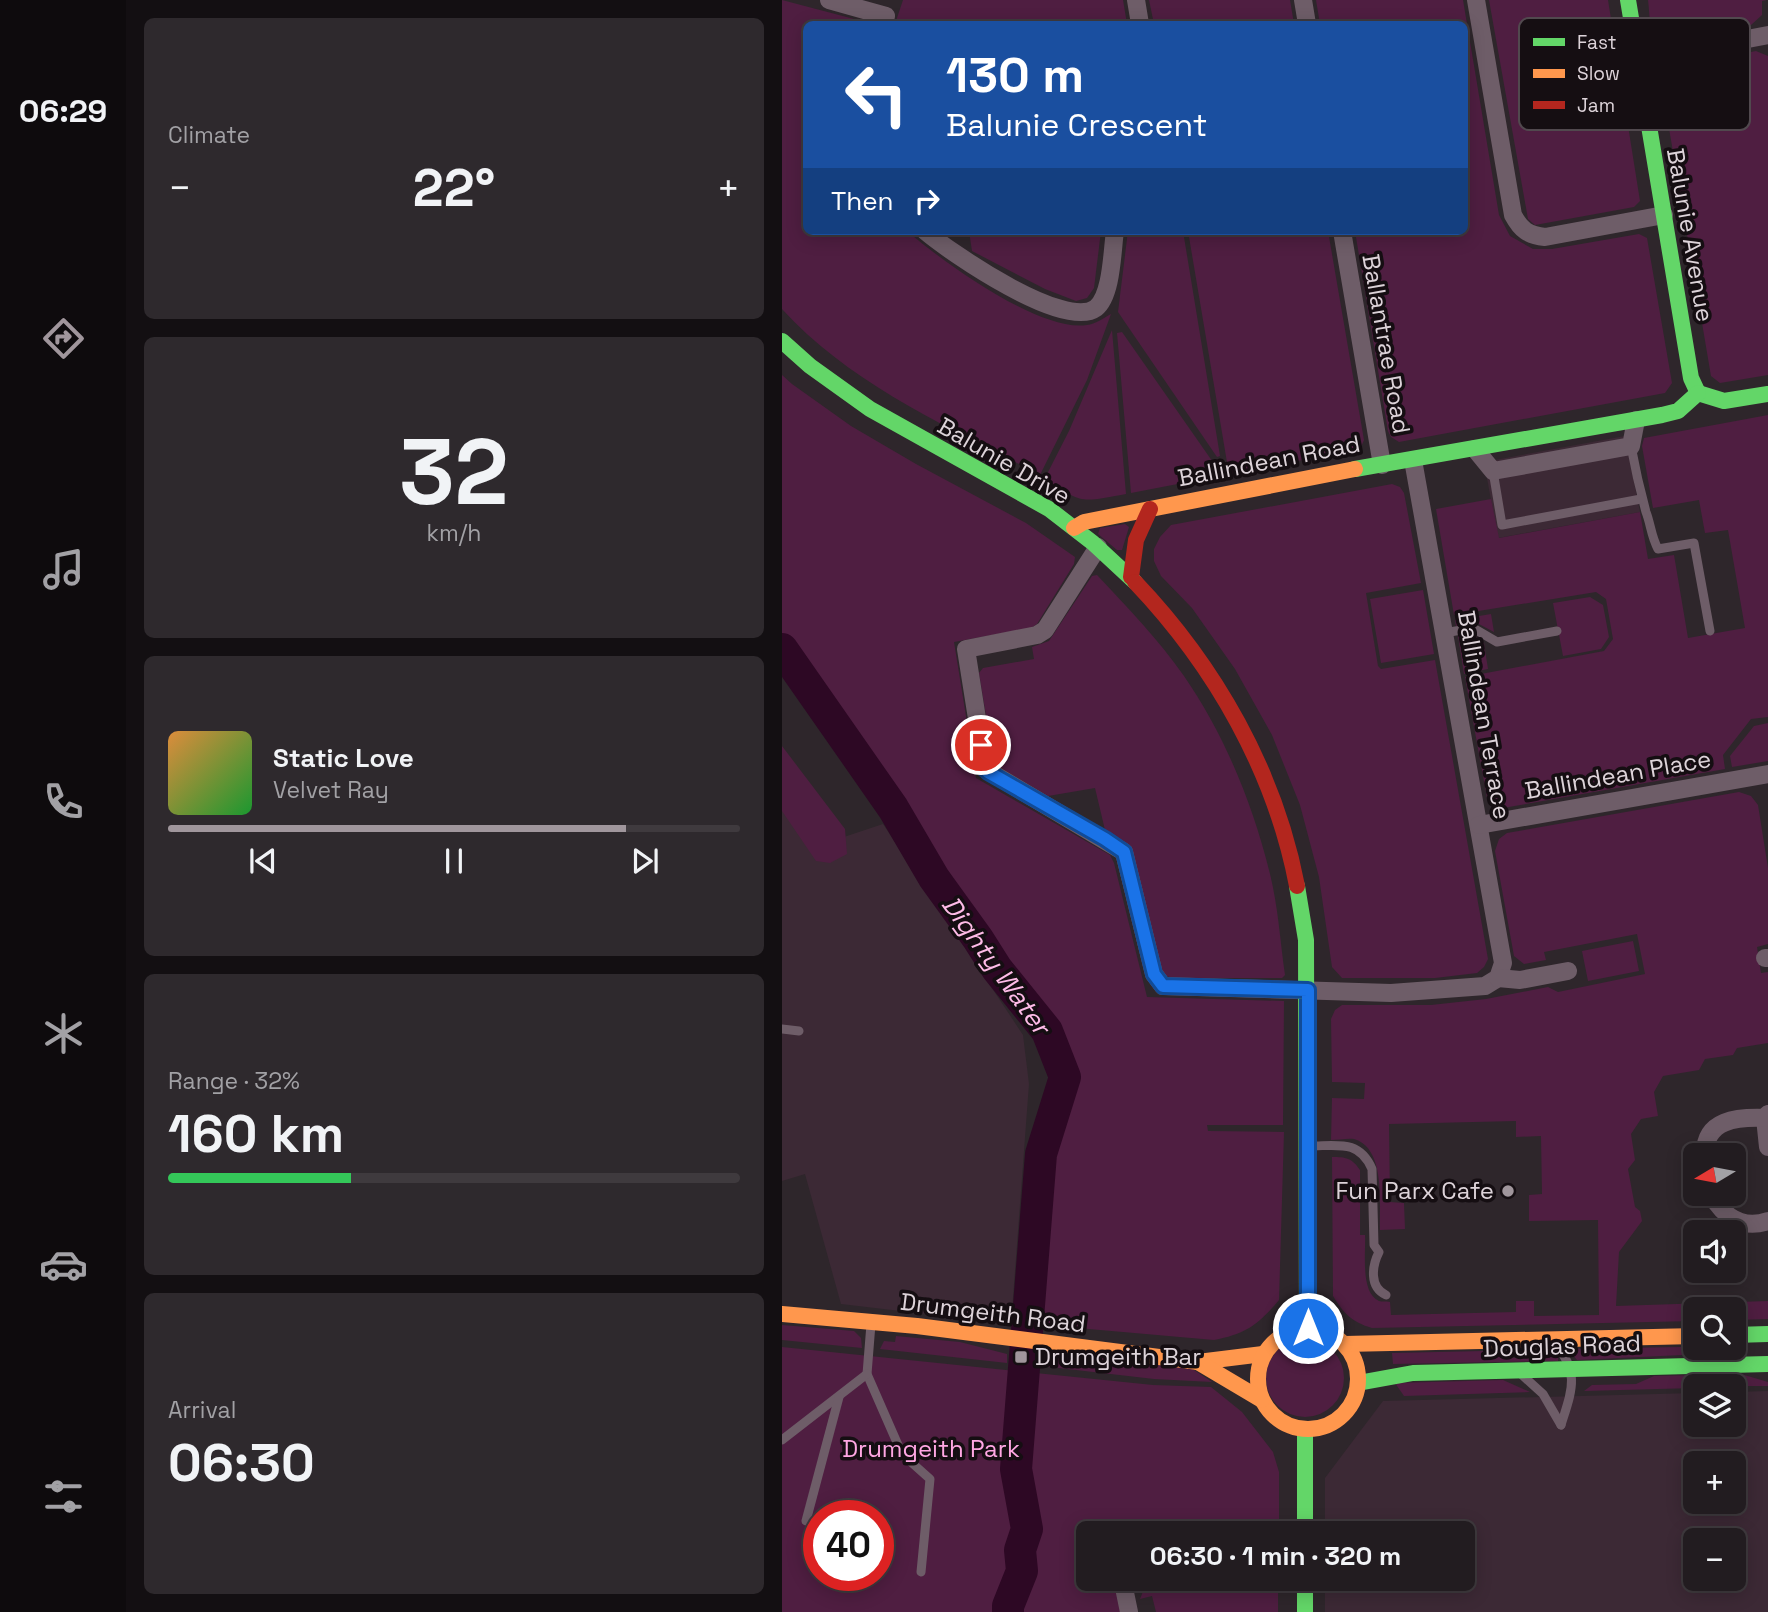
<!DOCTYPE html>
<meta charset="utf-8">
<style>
:root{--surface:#221c20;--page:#2e292d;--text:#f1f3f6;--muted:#a2a1a5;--line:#3f3a3e;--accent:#a0969c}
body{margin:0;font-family:"Space Grotesk",sans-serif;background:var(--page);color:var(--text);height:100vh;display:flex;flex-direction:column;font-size:26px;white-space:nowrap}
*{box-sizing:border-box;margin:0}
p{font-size:23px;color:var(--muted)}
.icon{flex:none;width:38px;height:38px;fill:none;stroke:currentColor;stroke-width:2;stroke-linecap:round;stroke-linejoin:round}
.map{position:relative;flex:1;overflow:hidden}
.sheet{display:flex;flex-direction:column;gap:18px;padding:18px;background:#130f12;width:656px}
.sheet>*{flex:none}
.banner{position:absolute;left:21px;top:21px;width:665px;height:214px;border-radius:10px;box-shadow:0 4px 18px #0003,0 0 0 2px var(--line);background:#1a4fa0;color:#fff;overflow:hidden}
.needle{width:46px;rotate:260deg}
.buttons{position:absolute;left:901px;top:1143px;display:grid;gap:14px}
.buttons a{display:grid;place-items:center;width:63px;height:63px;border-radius:10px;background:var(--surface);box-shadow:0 4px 18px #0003,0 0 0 2px var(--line);font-size:35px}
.speed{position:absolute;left:21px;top:1500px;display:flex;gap:14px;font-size:35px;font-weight:700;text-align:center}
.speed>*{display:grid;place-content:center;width:91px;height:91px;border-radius:50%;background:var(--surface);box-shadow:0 4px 18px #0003,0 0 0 2px var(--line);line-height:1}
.speed .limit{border:10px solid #d22;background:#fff;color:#111}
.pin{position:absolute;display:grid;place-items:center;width:60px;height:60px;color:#fff;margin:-30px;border:4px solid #fff;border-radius:50%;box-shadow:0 2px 7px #0007}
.me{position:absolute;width:77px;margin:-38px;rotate:0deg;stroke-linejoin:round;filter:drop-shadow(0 0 5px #0008)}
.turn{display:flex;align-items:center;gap:24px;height:147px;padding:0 28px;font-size:32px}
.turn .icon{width:91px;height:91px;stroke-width:2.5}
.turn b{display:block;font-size:49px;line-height:60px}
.then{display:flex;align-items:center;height:66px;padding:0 28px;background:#0003;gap:14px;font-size:26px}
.big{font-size:52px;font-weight:800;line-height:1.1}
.sheet .card{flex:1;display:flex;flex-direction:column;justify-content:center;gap:10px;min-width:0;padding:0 24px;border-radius:10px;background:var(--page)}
.sheet .dial{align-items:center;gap:0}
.dial b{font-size:91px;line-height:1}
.song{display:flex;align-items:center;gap:21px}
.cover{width:84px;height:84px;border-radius:10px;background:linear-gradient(135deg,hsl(30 70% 55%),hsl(130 70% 35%))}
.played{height:7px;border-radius:4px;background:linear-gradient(90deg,var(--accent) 80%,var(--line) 80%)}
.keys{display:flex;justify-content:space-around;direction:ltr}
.heat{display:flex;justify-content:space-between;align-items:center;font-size:38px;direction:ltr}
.charge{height:10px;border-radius:5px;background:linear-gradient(90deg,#34c759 32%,var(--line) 0)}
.trip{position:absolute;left:294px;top:1521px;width:399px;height:70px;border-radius:10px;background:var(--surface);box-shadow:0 4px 18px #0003,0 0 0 2px var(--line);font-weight:800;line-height:70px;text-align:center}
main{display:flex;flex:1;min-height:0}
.tab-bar{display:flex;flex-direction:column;width:126px;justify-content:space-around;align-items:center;background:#0e0b0d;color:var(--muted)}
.tab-bar .icon{width:49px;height:49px}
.tab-bar .current{color:var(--accent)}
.tab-bar b{font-size:32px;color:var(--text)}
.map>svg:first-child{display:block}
.built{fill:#3c2935;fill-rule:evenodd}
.green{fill:#4f1e41;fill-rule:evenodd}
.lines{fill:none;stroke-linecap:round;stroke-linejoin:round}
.river{stroke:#2d0824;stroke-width:32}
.lane{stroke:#6e5d68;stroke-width:9}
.street{stroke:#6e5d68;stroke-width:18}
.fast{stroke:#63d668;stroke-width:16}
.slow{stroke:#ff974d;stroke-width:16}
.jam{stroke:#b3261e;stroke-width:16}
.route-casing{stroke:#114b97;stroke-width:18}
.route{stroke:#1a73e8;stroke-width:12}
.poi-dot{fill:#a0969c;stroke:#150e12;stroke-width:2.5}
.labels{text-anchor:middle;stroke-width:7;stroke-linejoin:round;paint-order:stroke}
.street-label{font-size:24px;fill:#ddd3d9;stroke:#150e12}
.poi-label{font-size:24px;fill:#ddd3d9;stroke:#150e12;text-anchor:end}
.park-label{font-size:24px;fill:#ffa7e3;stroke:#150e12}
.water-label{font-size:26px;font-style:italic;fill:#febbe7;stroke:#150e12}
.key{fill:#150e12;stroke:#51494e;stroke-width:2}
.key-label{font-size:19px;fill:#ddd3d9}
</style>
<main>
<nav class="tab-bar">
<b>06:29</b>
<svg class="icon current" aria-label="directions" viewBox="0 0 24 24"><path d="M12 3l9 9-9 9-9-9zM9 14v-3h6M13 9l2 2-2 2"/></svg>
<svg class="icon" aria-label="music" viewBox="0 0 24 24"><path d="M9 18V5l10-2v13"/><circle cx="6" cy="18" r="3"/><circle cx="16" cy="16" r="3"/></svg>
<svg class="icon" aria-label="phone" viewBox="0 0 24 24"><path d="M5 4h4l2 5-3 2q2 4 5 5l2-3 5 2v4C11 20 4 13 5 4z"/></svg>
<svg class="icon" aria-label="climate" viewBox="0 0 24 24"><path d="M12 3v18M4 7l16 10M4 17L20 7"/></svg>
<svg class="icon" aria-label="car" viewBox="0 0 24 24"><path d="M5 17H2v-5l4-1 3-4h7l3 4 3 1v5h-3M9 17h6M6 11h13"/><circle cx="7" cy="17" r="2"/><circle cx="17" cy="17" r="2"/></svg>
<svg class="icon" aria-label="filters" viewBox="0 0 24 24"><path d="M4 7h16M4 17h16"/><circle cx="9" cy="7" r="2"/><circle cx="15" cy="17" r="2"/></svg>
</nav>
<section class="sheet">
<div class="card"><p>Climate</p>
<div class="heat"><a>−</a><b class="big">22°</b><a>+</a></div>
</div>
<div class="card dial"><b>32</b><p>km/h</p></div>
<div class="card">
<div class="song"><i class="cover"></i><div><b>Static Love</b><p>Velvet Ray</p></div></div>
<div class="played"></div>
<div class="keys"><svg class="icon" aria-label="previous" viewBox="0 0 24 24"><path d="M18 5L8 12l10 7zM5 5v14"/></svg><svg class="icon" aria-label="pause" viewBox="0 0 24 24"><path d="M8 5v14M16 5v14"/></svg><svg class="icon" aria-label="next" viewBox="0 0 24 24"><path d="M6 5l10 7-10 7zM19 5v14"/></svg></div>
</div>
<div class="card"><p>Range · 32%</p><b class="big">160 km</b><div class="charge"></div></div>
<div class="card"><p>Arrival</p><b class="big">06:30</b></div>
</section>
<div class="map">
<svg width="986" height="1612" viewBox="0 0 986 1612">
<rect width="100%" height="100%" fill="#2e262b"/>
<g class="built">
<polygon points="843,436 858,512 716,538 702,462"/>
<polygon points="0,756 62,837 101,824 241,1035 247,1084 229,1324 59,1304 23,1174 0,1181"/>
<path d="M986 1391V1612H543V1579L681 1578V1533H543V1478L601 1401 913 1393 914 1424H952V1392ZM914 1463H952V1502H914ZM914 1540H952V1578H914Z"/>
</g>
<g class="green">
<path d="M0 0 72 19 79 24H24V231H125C160 261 258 333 305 325 313 324 322 318 329 314L305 380 258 475C169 428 69 385 0 309Z"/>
<polygon points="121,0 341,0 345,24 113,24"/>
<polygon points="367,0 508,0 512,24 372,24"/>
<polygon points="534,0 681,0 717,215 728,236 751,249 770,249 857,234 865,238 890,383 883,393 617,442 609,437 606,431 573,231 682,231 682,24 538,24"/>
<polygon points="707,0 826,0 858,201 852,207 753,225 746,219"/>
<path d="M866 0H985L980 1V15L969 25 882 42C866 37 868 14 866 0Z"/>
<polygon points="974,51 986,56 986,375 938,383 929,376 879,81 881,73 887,68"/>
<polygon points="187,231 319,231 312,288 305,298 294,301 263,289 190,251"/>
<polygon points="346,231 401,231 438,456 435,457 336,312"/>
<polygon points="406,231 546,231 582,440 578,449 447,474"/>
<path d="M330 330 344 494C298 502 301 505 263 478L287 431Z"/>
<polygon points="340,332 435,468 437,476 349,493 335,333"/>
<path d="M0 375 10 384 69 426 134 464 244 523 293 557 292 564 255 624 249 628 172 642 194 778 328 855 332 863 365 997 502 1001 501 1125H425L426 1131 502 1132 497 1300C476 1325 464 1334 432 1340L250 1324 268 1124 283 1077 265 1031 215 969 196 939 152 878 111 808 0 649Z"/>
<polygon points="986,415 986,717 969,719 941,755 943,769 721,808 712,806 705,798 683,677 822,651 831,639 824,599 814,592 672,615 654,509 709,499 717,538 858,512 866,559 892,555 906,638 963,628 946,530 923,533 917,500 871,508 860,446 862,438"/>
<polygon points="610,484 618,487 622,493 639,583 584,593 596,666 599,669 653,660 706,959 702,967 695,973 653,978 560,978 550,967 537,877 518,805 490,735 453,669 410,608 379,576 372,561 372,549 378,537 389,525"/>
<polygon points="343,524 347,527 340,550 335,550 316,534 318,528"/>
<path d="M315 575C345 607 377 640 402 676 442 734 470 802 487 870 496 904 498 940 503 975L500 978H389L383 975 380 969 349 848 323 830 313 788 266 796 212 764 197 673 201 668 252 659 250 647 267 641 310 576Z"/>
<polygon points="641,590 652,654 599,663 588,599"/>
<polygon points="808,597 821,605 827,637 819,649 781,656 771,603"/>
<polygon points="709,614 712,632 695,623 674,626 673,620"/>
<polygon points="689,633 702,643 706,669 682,674 676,636"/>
<polygon points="986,723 986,761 950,767 948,756 972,726"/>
<polygon points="0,746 63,829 65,854 48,863 34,861 0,811"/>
<path d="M957 792 969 796 976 805 986 868V944L975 947 979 973 986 972V1043L955 1048 951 1055 923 1059 917 1070 881 1076 872 1092 876 1116 859 1119 849 1134 853 1160 846 1169 853 1207 858 1211 860 1221 837 1252 834 1306 986 1301V1319L952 1320V1309H914L913 1321 590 1328C570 1322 562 1314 551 1296L550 1157C564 1157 570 1158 578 1170V1235H583C584 1252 578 1293 597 1301 600 1302 604 1301 608 1302L609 1315 734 1312V1301H752V1316L817 1315 816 1220 747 1221V1195L760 1194 759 1136 734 1137V1121L607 1124 608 1202 622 1203 623 1229 598 1230C597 1204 604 1148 572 1139 566 1138 556 1140 549 1140L550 1098 582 1099 583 1083 550 1082 549 1019 553 1010 560 1005H649L704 999 766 987 776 992 863 974 855 934 762 952 764 960 742 964 732 956 713 851 717 839 725 833Z"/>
<polygon points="851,941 857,971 806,981 800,951"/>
<polygon points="0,1325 72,1331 79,1338 80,1348 0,1340"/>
<polygon points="114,1336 178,1342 225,1354 225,1363 98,1349 102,1341 113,1342"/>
<circle cx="523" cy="1378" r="39"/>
<polygon points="952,1346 964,1352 795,1360 786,1349"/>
<path d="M0 1347 371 1385 429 1387 460 1412 491 1452 497 1472V1533H306V1578L323 1579 324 1582 335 1586 340 1612H0ZM37 1516H96V1575H37Z"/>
<polygon points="701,1351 721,1358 776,1357 776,1361 611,1364 610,1353"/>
<polygon points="311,1356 406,1366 430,1382 372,1379 242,1364 242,1357 261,1359"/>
<polygon points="959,1374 986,1382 986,1386 914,1386 913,1388 802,1391 810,1385 854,1384 872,1376"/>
<polygon points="721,1380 748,1392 622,1396 613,1383"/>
<polygon points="366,1579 496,1579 496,1612 374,1612 370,1596 358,1599"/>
</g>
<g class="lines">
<polyline class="river" points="0,649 111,808 152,878 196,939 215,969 265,1031 283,1077 259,1154 234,1469 245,1529 238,1550 240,1571 226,1606 226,1612"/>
<g class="lane">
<path d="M849 446C853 468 858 490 864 512 869 525 869 536 876 549L912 543 928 631"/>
<polyline points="711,471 720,525 859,499"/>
<polyline points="662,633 691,628 715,642 775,631"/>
<polyline points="0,1029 17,1031"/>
<path d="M527 1146C555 1146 577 1139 590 1169L592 1245 597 1252C590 1266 587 1287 604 1295"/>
<polyline points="89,1324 85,1374 120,1454 148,1479 139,1572"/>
<path d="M773 1343C798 1373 790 1390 779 1425"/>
<polyline points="739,1374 761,1394 779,1425"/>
<polyline points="0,1440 85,1374"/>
<polyline points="24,1521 57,1397"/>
</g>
<g class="street">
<polyline points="47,0 104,16"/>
<polyline points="354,0 358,24"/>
<polyline points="521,0 525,24"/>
<path d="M694 0 731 215C739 230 746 235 763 237L882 215"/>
<polyline points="855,60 986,35"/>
<path d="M143 231C169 253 283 331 314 308 330 295 330 251 333 231"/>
<polyline points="560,231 600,465"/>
<polyline points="693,449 711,471 849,446 854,420"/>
<polyline points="316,547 263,630 255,635 184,649 203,769 342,852 372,974 381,986 609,993 703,986 716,978 721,963 631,460"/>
<polyline points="697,825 986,774"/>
<polyline points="983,958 986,958"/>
<polyline points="716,978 738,980 786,971"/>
<polyline points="986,1114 983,1118 986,1147"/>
<path d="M923 1155C922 1119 956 1117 983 1118"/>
<path d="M929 1194C941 1216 960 1230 986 1221"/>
<polyline points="340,1578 347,1612"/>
</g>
<g class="fast">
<polyline points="846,0 909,378 916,393"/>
<polyline points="0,341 28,366 88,409 267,509 311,543 353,582"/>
<polyline points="916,393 942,401 986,394"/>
<polyline points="573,469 880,415 896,411 916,393"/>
<polyline points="515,886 524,940 525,1328"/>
<polyline points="952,1335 986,1334"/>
<polyline points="576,1383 631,1373 986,1364"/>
<polyline points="523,1429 523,1533"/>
<polyline points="523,1578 523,1612"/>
</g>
<g class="slow">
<polyline points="292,528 302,522 573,469"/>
<polyline points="0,1314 135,1326 416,1362 481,1354"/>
<circle cx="526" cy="1379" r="50"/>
<polyline points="563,1344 914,1336"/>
<polyline points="416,1362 480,1400"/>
</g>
<g class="jam">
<polyline points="349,577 354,540 368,509"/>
<path d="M353 582C433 666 493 771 515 886"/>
</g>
</g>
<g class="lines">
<defs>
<polyline id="route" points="199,745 203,769 206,772 323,839 342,852 372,974 381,986 526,990 526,1328"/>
</defs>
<use href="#route" class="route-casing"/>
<use href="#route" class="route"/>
</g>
<g class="poi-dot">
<circle cx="726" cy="1191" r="7"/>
<rect x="232" y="1350" width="14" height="14" rx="3.5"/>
</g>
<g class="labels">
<g class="street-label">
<text transform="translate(908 235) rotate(80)" y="8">Balunie Avenue</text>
<text transform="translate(604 344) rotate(80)" y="8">Ballantrae Road</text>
<text transform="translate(222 461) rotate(30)" y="8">Balunie Drive</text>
<text transform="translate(487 461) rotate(-11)" y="8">Ballindean Road</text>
<text transform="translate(702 715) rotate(80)" y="8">Ballindean Terrace</text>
<text transform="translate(836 775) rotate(-10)" y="8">Ballindean Place</text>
<text transform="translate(211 1313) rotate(7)" y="8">Drumgeith Road</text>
<text transform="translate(780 1346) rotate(-2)" y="8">Douglas Road</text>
</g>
<g class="poi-label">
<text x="712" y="1199">Fun Parx Cafe</text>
<text x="253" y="1365" text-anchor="start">Drumgeith Bar</text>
</g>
<g class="park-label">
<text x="149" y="1457">Drumgeith Park</text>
</g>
<g class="water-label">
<text transform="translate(214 965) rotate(54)" y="9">Dighty Water</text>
</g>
</g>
<rect x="737" y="18" width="231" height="112" rx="10" class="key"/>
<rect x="751" y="38" width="32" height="8" fill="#63d668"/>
<rect x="751" y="69" width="32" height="9" fill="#ff974d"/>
<rect x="751" y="101" width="32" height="8" fill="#b3261e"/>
<g class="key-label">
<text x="795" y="49">Fast</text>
<text x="795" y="80">Slow</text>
<text x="795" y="112">Jam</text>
</g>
</svg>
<div class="buttons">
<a><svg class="needle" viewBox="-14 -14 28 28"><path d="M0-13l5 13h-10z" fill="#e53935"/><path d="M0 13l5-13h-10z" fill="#a2a1a5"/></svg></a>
<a><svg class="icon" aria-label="sound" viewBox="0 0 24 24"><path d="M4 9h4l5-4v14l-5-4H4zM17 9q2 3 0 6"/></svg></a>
<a><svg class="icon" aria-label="search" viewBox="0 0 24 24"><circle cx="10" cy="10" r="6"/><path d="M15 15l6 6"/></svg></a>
<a><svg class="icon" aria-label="layers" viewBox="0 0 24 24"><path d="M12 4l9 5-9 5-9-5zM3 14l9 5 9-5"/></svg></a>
<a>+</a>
<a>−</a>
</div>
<div class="speed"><div class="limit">40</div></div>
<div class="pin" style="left:199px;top:745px;background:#d93025"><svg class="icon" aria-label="arrive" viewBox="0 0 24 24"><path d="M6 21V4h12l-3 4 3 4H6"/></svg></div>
<svg class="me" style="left:526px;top:1328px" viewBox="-20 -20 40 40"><circle r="17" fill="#1a73e8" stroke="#fff" stroke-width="3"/><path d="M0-11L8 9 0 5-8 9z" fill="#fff"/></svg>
<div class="trip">06:30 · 1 min · 320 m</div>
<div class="banner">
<div class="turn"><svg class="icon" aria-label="left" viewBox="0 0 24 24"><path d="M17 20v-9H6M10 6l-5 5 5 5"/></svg><div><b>130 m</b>Balunie Crescent</div></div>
<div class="then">Then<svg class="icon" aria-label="right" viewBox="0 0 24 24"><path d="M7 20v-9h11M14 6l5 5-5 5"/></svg></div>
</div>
</div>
</main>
